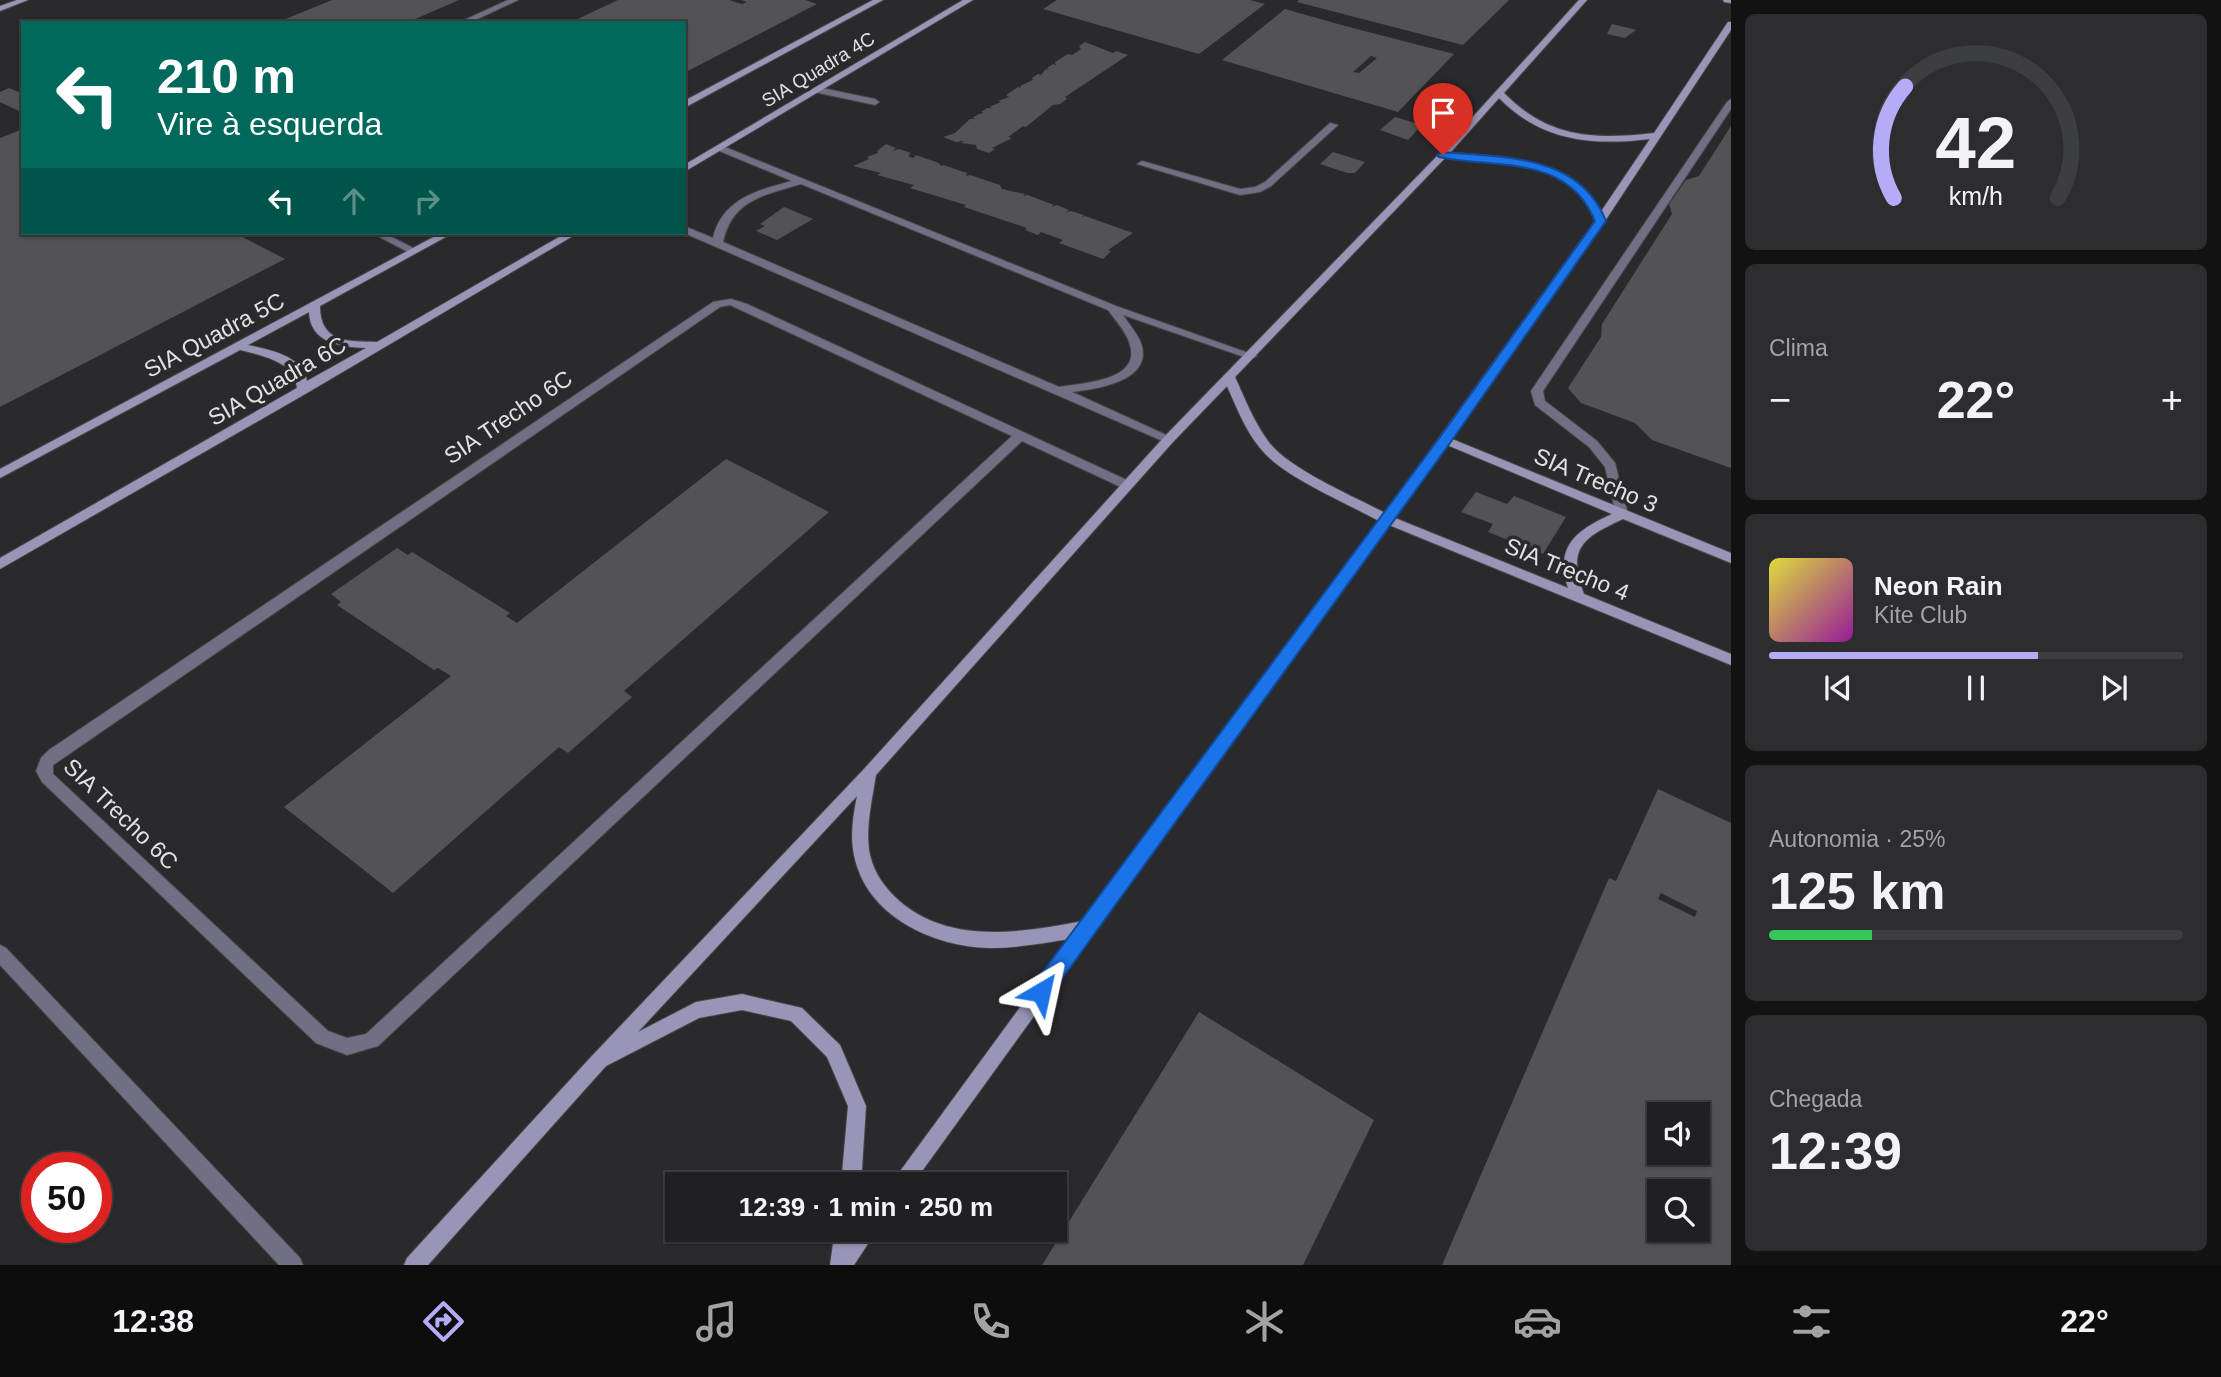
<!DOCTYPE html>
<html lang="pt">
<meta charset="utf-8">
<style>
:root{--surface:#202022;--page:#2d2d2f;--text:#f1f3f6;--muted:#a2a3a5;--line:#3d3e40;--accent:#b5acf8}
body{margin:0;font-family:Arial,sans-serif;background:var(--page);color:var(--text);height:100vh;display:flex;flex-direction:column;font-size:26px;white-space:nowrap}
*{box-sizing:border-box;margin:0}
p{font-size:23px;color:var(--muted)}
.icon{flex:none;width:38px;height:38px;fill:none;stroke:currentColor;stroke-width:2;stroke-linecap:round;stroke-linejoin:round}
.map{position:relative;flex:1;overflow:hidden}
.side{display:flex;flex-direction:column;gap:14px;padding:14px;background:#121213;width:490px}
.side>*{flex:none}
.hud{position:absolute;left:21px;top:21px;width:665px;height:214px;border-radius:0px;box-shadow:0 2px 5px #0004,0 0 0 2px var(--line);background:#00695c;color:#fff;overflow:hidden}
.controls{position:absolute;left:1647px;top:1102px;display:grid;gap:14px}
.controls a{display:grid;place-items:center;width:63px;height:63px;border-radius:0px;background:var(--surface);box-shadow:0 2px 5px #0004,0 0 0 2px var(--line);font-size:35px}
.speed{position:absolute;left:21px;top:1152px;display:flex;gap:14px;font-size:35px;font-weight:700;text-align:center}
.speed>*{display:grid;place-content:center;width:91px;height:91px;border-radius:50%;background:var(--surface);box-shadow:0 2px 5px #0004,0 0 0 2px var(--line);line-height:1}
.speed .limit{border:10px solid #d22;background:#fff;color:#111}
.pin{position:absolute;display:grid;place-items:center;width:60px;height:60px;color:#fff;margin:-72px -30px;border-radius:50% 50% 50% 0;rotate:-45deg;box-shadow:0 0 7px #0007}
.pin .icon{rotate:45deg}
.me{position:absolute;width:77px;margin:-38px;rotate:36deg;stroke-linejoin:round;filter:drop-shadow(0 0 5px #0008)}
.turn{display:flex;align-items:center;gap:24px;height:147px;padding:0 21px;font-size:32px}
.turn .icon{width:91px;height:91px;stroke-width:2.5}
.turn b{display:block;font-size:49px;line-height:60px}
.lanes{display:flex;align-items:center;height:66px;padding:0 21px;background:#0003;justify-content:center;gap:35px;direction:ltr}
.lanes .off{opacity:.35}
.big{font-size:52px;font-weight:700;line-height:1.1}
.side .widget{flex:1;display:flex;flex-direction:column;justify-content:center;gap:10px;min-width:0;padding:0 24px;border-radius:10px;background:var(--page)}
.side .dial{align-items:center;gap:0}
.dial svg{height:182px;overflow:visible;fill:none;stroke:var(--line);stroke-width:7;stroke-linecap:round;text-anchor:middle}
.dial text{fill:var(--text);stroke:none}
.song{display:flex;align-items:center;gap:21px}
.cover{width:84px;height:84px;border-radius:10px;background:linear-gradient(135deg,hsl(60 70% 55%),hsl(300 70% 35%))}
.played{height:7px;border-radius:4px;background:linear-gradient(90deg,var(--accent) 65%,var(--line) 65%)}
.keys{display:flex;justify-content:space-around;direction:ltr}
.heat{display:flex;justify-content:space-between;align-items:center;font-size:38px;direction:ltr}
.charge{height:10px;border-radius:5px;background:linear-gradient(90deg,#34c759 25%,var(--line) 0)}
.trip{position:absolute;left:665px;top:1172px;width:402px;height:70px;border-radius:0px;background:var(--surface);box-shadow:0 2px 5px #0004,0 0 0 2px var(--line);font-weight:700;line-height:70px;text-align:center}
.dock{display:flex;height:112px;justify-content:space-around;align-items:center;background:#0d0d0e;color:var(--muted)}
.dock .icon{width:49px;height:49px}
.dock .current{color:var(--accent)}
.dock b{font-size:32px;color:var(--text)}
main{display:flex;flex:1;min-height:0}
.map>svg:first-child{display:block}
.building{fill:#535356;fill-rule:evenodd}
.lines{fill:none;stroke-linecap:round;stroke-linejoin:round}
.lane-casing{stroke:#47474a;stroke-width:2}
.street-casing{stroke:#47474a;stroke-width:2}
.secondary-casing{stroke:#47474a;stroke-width:2}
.lane{fill:#706f83;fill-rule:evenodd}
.street{fill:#706f83;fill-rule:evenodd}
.secondary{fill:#9895b6;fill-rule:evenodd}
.route{fill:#1a73e8;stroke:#114b97;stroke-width:2}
.labels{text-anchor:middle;stroke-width:7;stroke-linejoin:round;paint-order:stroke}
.far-street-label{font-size:19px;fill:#e2e2e4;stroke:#2a2a2d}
.street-label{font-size:23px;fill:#e2e2e4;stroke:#2a2a2d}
</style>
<main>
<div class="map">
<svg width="1731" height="1265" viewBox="0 0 1731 1265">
<rect width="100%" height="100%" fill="#2a2a2d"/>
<g class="building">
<polygon points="332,0 459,0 406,23 276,23"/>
<polygon points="618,0 729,0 742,4 747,2 741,0 805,0 817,4 684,73 684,23 569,23"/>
<polygon points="1057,0 1250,0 1265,4 1199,54 1043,9"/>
<polygon points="1299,0 1509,0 1463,45 1297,2"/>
<path d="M1285 9 1345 26 1454 54 1398 112 1222 60ZM1371 56 1377 58 1359 73 1353 72Z"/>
<polygon points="1612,24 1633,29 1636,30 1625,38 1607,34"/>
<polygon points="1085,42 1113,53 1116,51 1128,55 1065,97 1067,99 1060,104 1053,105 1026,127 1023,126 1008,137 1012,138 992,148 995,149 989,153 977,149 976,145 961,143 964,141 956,142 943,137 955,133 970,119 976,119 972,118 979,114 984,113 981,112 987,108 993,108 989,107 1001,102 998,101 1009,97 1006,95 1018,87 1021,88 1020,86 1033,80 1032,78 1038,74 1041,75 1046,69 1049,70 1047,68 1053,64 1056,65 1055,62 1068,54 1072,55 1081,49 1079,46"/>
<polygon points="9,88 23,94 23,113 0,102 0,92"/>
<polygon points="1395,117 1422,125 1408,140 1380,130"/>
<polygon points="1731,126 1731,468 1652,440 1635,423 1581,403 1568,388 1601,337 1602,324 1672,214 1669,204 1686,180 1699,176"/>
<polygon points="23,129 23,233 235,233 285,259 0,407 0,138"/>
<polygon points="886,144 896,148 892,151 899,149 911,153 908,156 913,158 916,155 939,163 941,166 943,165 967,173 966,176 970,175 1000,185 1002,189 1025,194 1023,196 1028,195 1054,205 1051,207 1057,205 1069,210 1066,212 1071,211 1084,215 1082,217 1085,216 1133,233 1108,250 1111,251 1103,259 1059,243 1063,240 1041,232 1038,235 1025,230 1027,228 964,207 966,205 910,188 914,185 877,175 881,173 853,166 869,159 867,157 878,153 877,151"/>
<polygon points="1333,152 1365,162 1355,173 1347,173 1320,164"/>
<polygon points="784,207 813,219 777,240 756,231 765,226 760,224"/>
<polygon points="726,459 829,512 624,691 632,697 568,753 559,747 393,893 284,807 451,676 438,668 434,670 337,605 341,602 331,594 397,548 408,555 412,552 510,613 506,616 517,623"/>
<polygon points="1476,492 1507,504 1514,496 1566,517 1543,554 1488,532 1493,524 1461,512"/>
<path d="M1658 789 1731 823V1265H1442L1609 878 1616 881ZM1661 893 1697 911 1695 917 1658 899ZM1659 1115H1698V1153H1659ZM1659 1192H1698V1230H1659Z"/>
<polygon points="1199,1012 1374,1120 1303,1265 1042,1265"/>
</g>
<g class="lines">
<defs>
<g id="lane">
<polygon points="817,87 875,99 879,102 875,105 814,92 814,88"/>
<polygon points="1731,99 1731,109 1543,391 1545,401 1597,441 1615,463 1628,514 1622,518 1616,514 1605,467 1589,447 1535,405 1531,391 1727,102"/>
<polygon points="1330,123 1338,125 1271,186 1260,192 1240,195 1137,164 1142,161 1240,189 1255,187 1265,182"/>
<path d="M720 145 1116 306 1257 356 1251 359 1247 358 1123 315C1129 324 1137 333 1141 343 1154 381 1097 389 1072 392L1175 439 1169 443 1165 442 684 233V226L713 238C722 199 758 190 792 181L717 150 715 148ZM801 184 1108 310C1115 320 1125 330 1129 342 1144 381 1083 383 1059 387L723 242C732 200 764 195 801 184Z"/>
<path d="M731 299 747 304 1131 482 1133 485 1131 488H1123L1022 441 378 1046 347 1055 316 1043 42 782 36 771 41 758 49 750 713 302ZM730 305 1012 436 366 1034 347 1038 328 1031 53 774V765L720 307Z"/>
<polygon points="0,945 6,948 300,1258 303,1265 279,1265 0,965"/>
</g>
<g id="street">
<polygon points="508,0 518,0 469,23 458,23"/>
<polygon points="372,233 384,233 419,251 410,253"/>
</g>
<g id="secondary">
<polygon points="17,0 28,0 0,11 0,6"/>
<polygon points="873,0 883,0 684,108 684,101"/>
<polygon points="963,0 973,0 684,172 684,165"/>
<path d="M1579 0H1587L1504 93C1548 138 1594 140 1654 133L1728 22H1731V30L1605 221 1452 439 1731 553V563L1623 519C1582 538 1567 548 1584 594L1731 654V665L1389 525 912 1185H890L1070 939C1044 943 1017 948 990 948 933 947 866 916 854 855 850 836 853 816 857 796L638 1032 696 1002 742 994 802 1008 840 1045 866 1106 861 1185H841L848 1106 827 1057 791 1021 742 1010 699 1018 606 1066 428 1265H404L407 1258 590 1058 864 769 1165 436 1440 153ZM1499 98C1541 141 1592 146 1650 139L1600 213C1570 158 1506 156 1450 153ZM1445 158C1492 161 1554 160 1584 201 1589 207 1592 215 1595 221L1385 513C1353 496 1288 469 1268 441 1254 422 1245 399 1235 377ZM1227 386C1236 406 1245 430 1260 448 1283 477 1345 502 1379 521L1083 921C1020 933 945 946 894 896 881 883 872 868 869 850 866 825 872 800 876 775L1173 442ZM1447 445 1612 514C1577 530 1554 546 1568 588L1395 518Z"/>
<polygon points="1723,0 1731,0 1731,3 1724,2"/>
<path d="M441 233H453L320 306C320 343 348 341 377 342L566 233H578L307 393 0 569V558L297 388 294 373C278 359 261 355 240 350L0 478V469ZM309 312C310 343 341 347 366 348L307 381C303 356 270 350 248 345Z"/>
<polygon points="835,1230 877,1230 854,1265 830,1265"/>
</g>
</defs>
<use href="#lane" class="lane-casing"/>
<use href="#street" class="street-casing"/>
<use href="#secondary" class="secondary-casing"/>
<use href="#lane" class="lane"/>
<use href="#street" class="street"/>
<use href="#secondary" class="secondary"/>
</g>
<path class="route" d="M1443 152C1504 158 1579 153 1606 221L1450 443 1048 998 1041 1001 1033 998 1031 992 1033 985 1440 437 1595 221C1568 154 1496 169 1439 157L1437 155Z"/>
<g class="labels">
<g class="far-street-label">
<text transform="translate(818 69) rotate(-31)" y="7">SIA Quadra 4C</text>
</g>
<g class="street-label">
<text transform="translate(214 335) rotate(-28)" y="8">SIA Quadra 5C</text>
<text transform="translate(277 381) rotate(-30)" y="8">SIA Quadra 6C</text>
<text transform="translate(508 417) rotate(-34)" y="8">SIA Trecho 6C</text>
<text transform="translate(1596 480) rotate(23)" y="8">SIA Trecho 3</text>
<text transform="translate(1567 569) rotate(22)" y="8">SIA Trecho 4</text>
<text transform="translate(121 814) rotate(44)" y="8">SIA Trecho 6C</text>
</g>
</g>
</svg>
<div class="controls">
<a><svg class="icon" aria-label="sound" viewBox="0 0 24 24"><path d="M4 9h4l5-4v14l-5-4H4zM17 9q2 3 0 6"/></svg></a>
<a><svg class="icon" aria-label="search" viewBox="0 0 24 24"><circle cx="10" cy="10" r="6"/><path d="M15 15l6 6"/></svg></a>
</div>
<div class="speed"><div class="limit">50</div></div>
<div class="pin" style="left:1443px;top:155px;background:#d93025"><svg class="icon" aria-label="arrive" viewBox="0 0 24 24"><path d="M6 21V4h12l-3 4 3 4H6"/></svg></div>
<svg class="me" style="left:1041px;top:992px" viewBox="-20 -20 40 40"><path d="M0-17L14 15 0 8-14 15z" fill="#1a73e8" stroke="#fff" stroke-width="4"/></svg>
<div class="trip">12:39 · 1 min · 250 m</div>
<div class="hud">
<div class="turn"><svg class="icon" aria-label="left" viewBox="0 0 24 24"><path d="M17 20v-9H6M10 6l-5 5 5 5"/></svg><div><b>210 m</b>Vire à esquerda</div></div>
<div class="lanes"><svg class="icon" aria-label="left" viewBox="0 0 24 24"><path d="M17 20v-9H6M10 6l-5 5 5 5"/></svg><svg class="icon off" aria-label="ahead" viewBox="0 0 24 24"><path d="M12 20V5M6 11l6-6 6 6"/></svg><svg class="icon off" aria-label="right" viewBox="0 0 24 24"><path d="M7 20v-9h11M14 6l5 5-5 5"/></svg></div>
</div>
</div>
<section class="side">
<div class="widget dial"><svg viewBox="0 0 100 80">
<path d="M14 69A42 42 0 1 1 86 69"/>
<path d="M14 69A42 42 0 0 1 19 20" stroke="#b5acf8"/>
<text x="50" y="56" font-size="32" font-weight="700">42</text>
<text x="50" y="72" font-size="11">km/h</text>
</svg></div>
<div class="widget"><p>Clima</p>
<div class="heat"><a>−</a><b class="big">22°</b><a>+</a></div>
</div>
<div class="widget">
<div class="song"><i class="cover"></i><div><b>Neon Rain</b><p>Kite Club</p></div></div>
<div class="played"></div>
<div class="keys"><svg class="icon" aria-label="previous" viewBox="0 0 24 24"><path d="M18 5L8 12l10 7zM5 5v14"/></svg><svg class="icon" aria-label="pause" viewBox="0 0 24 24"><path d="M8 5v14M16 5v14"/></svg><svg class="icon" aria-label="next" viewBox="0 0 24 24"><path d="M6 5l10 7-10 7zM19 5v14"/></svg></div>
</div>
<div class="widget"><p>Autonomia · 25%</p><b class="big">125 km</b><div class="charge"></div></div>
<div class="widget"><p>Chegada</p><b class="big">12:39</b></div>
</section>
</main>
<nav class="dock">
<b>12:38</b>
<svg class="icon current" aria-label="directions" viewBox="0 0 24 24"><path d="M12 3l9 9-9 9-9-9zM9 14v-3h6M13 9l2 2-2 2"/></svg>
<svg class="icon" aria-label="music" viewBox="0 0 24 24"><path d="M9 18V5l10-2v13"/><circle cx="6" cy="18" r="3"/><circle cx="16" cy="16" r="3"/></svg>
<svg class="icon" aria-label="phone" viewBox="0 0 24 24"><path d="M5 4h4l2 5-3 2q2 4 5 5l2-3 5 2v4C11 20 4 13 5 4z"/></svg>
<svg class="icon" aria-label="climate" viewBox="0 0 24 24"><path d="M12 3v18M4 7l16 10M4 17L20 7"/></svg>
<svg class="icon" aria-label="car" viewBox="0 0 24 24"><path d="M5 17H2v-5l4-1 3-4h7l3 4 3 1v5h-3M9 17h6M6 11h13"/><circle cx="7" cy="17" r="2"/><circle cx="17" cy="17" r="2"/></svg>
<svg class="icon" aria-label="filters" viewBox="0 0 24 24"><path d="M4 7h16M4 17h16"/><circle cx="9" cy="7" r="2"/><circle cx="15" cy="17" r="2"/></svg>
<b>22°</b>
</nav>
